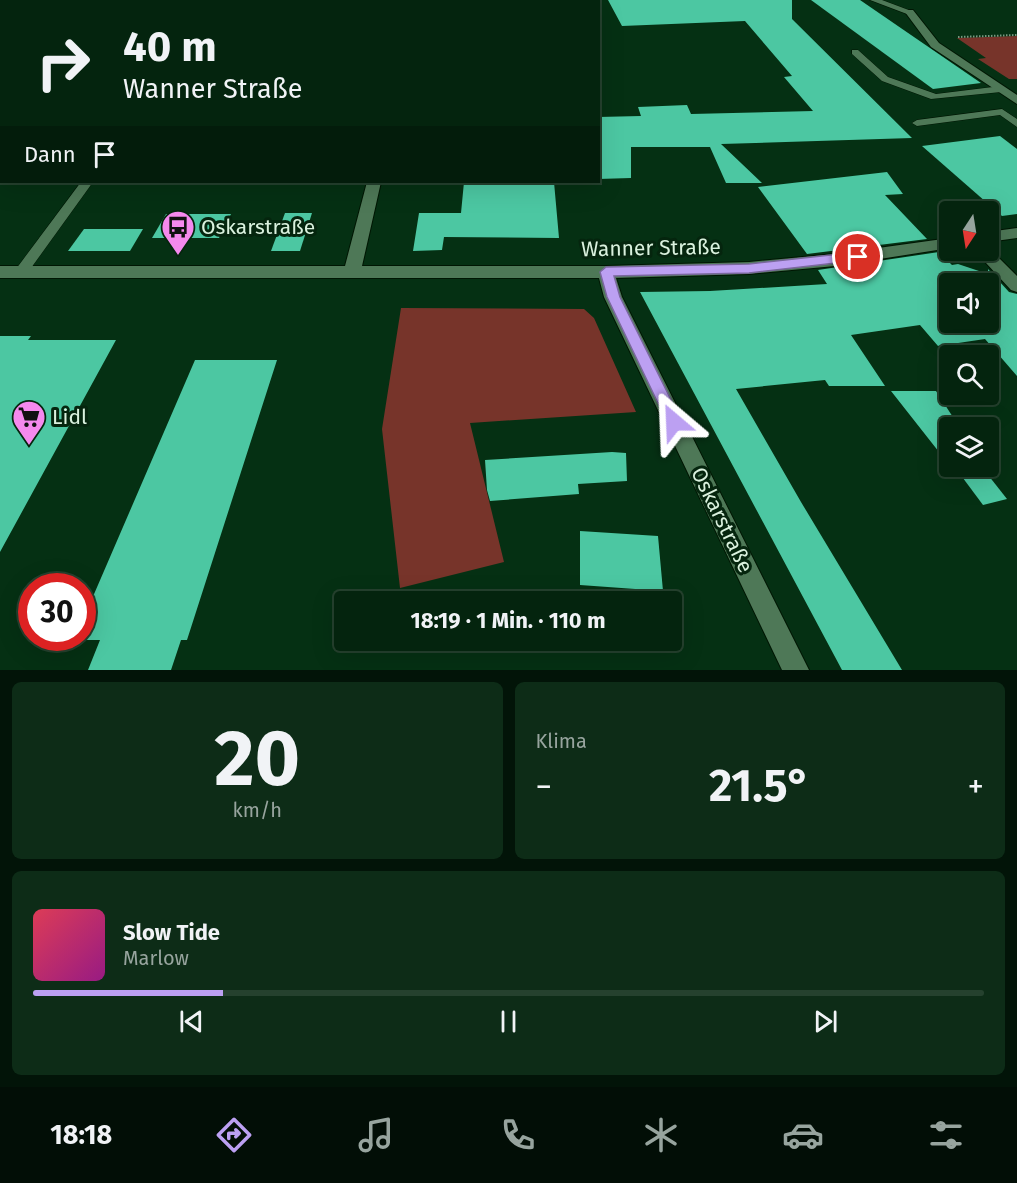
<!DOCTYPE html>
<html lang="de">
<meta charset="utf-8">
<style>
:root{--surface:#04240e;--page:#0d2c17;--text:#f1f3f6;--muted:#97a49e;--line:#25412e;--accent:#bca0f2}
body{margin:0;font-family:"Fira Sans",sans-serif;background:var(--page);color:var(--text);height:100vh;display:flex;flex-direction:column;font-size:22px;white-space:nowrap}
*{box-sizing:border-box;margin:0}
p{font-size:20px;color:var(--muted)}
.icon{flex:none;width:33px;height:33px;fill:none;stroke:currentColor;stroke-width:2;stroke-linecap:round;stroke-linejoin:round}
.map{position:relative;height:670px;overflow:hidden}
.panel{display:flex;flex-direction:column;gap:12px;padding:12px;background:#021408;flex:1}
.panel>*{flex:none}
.top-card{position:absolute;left:0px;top:0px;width:600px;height:183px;box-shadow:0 6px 24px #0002,0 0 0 2px var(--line);background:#04240e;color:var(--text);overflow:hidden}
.needle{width:39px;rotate:192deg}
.buttons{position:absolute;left:939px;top:201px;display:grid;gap:12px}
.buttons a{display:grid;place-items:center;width:60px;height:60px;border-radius:6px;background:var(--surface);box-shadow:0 6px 24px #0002,0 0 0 2px var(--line);font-size:30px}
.speed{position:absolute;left:18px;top:573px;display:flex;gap:12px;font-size:30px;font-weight:700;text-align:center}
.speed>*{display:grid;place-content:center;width:78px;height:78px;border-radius:50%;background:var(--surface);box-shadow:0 6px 24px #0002,0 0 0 2px var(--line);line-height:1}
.speed .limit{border:9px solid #d22;background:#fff;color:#111}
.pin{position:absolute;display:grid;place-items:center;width:51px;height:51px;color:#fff;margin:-26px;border:3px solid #fff;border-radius:50%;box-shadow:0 2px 6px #0007}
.me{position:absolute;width:66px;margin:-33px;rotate:334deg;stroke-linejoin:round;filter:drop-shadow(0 0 4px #0008)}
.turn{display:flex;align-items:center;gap:21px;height:126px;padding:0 24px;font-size:27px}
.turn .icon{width:78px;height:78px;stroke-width:2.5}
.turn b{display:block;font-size:42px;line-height:51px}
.then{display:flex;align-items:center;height:57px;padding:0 24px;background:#0003;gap:12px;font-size:22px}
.big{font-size:45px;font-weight:700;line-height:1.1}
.panel .tile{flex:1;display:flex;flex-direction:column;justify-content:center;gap:9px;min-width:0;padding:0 21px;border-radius:9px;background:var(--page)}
.panel .dial{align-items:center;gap:0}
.dial b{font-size:78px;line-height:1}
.song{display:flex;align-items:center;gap:18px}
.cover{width:72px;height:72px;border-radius:9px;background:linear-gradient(135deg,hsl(350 70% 55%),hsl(310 70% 35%))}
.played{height:6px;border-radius:3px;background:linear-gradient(90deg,var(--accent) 20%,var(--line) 20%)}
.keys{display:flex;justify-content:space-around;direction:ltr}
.heat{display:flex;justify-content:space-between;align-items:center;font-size:33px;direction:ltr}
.panel .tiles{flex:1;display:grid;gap:12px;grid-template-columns:1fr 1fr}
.tile:last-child{grid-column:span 2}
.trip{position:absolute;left:334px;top:591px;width:348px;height:60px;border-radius:6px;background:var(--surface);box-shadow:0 6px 24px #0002,0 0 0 2px var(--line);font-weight:700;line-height:60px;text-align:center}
.menu{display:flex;height:96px;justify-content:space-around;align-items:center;background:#020e06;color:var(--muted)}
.menu .icon{width:42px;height:42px}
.menu .active{color:var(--accent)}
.menu b{font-size:27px;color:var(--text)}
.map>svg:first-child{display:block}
.green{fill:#77342a}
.building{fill:#4cc7a2;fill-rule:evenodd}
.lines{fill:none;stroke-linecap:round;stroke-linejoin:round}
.lane-casing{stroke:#001603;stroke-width:1}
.street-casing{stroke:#001603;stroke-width:2}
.path{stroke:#789881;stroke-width:2;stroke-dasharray:1.5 1.5;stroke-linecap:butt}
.lane{fill:#4e7857;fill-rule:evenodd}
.street{fill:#4e7857;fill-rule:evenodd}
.route{fill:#bca0f2;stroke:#7a689d;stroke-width:1.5}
.labels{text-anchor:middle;stroke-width:6;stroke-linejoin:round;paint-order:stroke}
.poi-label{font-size:21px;fill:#daf1de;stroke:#05250e;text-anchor:start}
.street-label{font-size:21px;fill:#daf1de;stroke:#05250e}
</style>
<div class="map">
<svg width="1017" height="670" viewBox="0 0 1017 670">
<rect width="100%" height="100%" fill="#053013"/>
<g class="green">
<polygon points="1017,36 1017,79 1009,79 978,59 986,58 957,38"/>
<polygon points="401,308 584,309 594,318 636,412 470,423 504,562 400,588 382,429"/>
</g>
<g class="building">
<polygon points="608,0 792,0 792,19 912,138 721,144 762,183 726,183 710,147 631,147 631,178 598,179 598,117 641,116 638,107 687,105 691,114 813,111 784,77 792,76 745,21 622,26"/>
<polygon points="811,0 860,0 981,83 933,89"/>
<polygon points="1000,136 1017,149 1017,214 1002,216 922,146"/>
<polygon points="887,172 903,194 885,195 927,239 807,254 758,187"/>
<polygon points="464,182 554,182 559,238 444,237 442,250 413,251 419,213 461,213"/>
<polygon points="285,213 312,213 300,251 271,251"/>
<polygon points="166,214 231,214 219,238 152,238"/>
<polygon points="84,229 143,229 130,251 68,251"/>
<path d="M939 252 952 265 958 264 988 274V269L1009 292 1017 294V376L985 339 938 346 920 325 851 335 885 386H829L825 380 736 389 801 502 902 670H842L640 292 710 291 827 284 818 270ZM950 284H988V322H950Z"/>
<polygon points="0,336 31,336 28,340 116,340 0,552"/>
<polygon points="195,360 277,360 187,640 181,640 171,670 88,670 100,640 75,640 76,638 82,638 82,622"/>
<polygon points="891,391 936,391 960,428 949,428 950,466"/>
<polygon points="612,452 626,453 627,481 578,484 579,494 490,501 487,490 485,460"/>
<polygon points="954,466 981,466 1007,499 983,505"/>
<polygon points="580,531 658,536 663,591 580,585"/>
</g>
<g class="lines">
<defs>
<g id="lane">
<polygon points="870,0 882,0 914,12 907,14"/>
<polygon points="852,50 858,50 888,77 936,94 1001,86 1006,89 1001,92 931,99 882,81 852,54"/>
<polygon points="1002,109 1017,119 1017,127 1000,115 917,126 912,123 917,120"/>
<polygon points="81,182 93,182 26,275 16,275 14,272 16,269"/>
</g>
<g id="street">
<polygon points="907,10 913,10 939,43 1017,95 1017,104 931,47 905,12"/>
<polygon points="367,182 381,182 362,266 606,266 749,262 835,254 950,238 950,248 835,266 749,274 616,278 622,297 809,670 782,670 604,297 599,278 0,278 0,266 345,266"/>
<polygon points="1017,228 1017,238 988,242 988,232"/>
<polygon points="988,247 1017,276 1017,292 1011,290 974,250 988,250"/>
</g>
</defs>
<use href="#lane" class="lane-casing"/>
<use href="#street" class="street-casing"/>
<polyline class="path" points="958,37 1017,35"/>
<use href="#lane" class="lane"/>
<use href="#street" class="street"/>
</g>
<polygon class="route" points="858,252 864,257 862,260 749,273 614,276 620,297 682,422 679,426 674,428 669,426 607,297 600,272 606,267 749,264"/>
<defs>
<symbol id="bus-pin" viewBox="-11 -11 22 30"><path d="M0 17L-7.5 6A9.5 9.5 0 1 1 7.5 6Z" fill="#f589ee" stroke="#05250e"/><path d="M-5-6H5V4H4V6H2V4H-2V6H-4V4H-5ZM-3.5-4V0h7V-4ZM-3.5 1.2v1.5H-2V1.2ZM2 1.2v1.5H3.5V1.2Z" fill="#111"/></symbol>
<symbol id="supermarket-pin" viewBox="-11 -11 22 30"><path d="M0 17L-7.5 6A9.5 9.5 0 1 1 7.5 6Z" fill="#f589ee" stroke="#05250e"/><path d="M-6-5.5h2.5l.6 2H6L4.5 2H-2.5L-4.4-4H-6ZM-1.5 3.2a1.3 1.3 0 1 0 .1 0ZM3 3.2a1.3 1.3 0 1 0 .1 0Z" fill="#111"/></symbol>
</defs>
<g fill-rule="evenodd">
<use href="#bus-pin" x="159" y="208" width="38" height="52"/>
<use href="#supermarket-pin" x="10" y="398" width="38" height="52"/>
</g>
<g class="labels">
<g class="poi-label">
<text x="201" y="234">Oskarstraße</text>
<text x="52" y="424">Lidl</text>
</g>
<g class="street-label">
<text transform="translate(651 248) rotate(-1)" y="7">Wanner Straße</text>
<text transform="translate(722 520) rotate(64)" y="7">Oskarstraße</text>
</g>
</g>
</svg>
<div class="buttons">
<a><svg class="needle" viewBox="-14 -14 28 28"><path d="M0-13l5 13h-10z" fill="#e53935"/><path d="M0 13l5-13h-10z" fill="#97a49e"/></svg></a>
<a><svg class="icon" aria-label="sound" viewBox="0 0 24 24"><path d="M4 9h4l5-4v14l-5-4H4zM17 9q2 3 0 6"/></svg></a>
<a><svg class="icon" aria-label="search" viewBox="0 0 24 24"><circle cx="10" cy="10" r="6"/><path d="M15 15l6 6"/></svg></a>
<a><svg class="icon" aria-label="layers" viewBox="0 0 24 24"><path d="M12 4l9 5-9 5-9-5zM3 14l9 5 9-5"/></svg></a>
</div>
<div class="speed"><div class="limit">30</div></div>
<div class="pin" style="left:858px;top:257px;background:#d93025"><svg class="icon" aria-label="arrive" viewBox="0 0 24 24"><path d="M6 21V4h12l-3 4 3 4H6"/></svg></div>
<svg class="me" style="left:674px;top:422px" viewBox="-20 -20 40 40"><path d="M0-17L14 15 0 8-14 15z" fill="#bca0f2" stroke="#fff" stroke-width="4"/></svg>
<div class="trip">18:19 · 1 Min. · 110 m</div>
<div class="top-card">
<div class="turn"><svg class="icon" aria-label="right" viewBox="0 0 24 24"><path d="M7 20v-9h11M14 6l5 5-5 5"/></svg><div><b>40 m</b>Wanner Straße</div></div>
<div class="then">Dann<svg class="icon" aria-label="arrive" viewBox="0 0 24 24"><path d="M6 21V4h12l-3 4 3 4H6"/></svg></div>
</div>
</div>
<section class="panel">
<div class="tiles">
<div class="tile dial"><b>20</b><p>km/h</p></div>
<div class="tile"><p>Klima</p>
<div class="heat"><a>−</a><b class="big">21.5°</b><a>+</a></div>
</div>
<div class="tile">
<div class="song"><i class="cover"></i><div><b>Slow Tide</b><p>Marlow</p></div></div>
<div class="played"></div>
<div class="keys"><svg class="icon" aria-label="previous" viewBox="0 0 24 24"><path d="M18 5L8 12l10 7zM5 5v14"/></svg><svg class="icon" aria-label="pause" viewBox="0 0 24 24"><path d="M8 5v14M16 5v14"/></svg><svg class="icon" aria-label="next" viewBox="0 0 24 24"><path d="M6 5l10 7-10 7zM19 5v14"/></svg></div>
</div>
</div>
</section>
<nav class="menu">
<b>18:18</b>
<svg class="icon active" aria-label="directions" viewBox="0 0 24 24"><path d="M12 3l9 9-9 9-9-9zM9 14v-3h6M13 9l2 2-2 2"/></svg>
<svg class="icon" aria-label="music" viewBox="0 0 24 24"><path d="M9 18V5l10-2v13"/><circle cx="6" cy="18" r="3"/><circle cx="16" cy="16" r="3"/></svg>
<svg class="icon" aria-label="phone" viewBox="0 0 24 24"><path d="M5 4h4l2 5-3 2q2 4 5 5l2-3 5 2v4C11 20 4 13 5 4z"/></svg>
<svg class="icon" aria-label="climate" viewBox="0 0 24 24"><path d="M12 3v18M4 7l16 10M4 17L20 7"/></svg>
<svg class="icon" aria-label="car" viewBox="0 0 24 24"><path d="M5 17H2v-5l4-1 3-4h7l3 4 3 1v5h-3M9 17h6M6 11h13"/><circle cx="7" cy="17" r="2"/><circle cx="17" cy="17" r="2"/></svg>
<svg class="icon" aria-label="filters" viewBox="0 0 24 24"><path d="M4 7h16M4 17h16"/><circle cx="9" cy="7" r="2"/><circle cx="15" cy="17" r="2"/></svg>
</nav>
